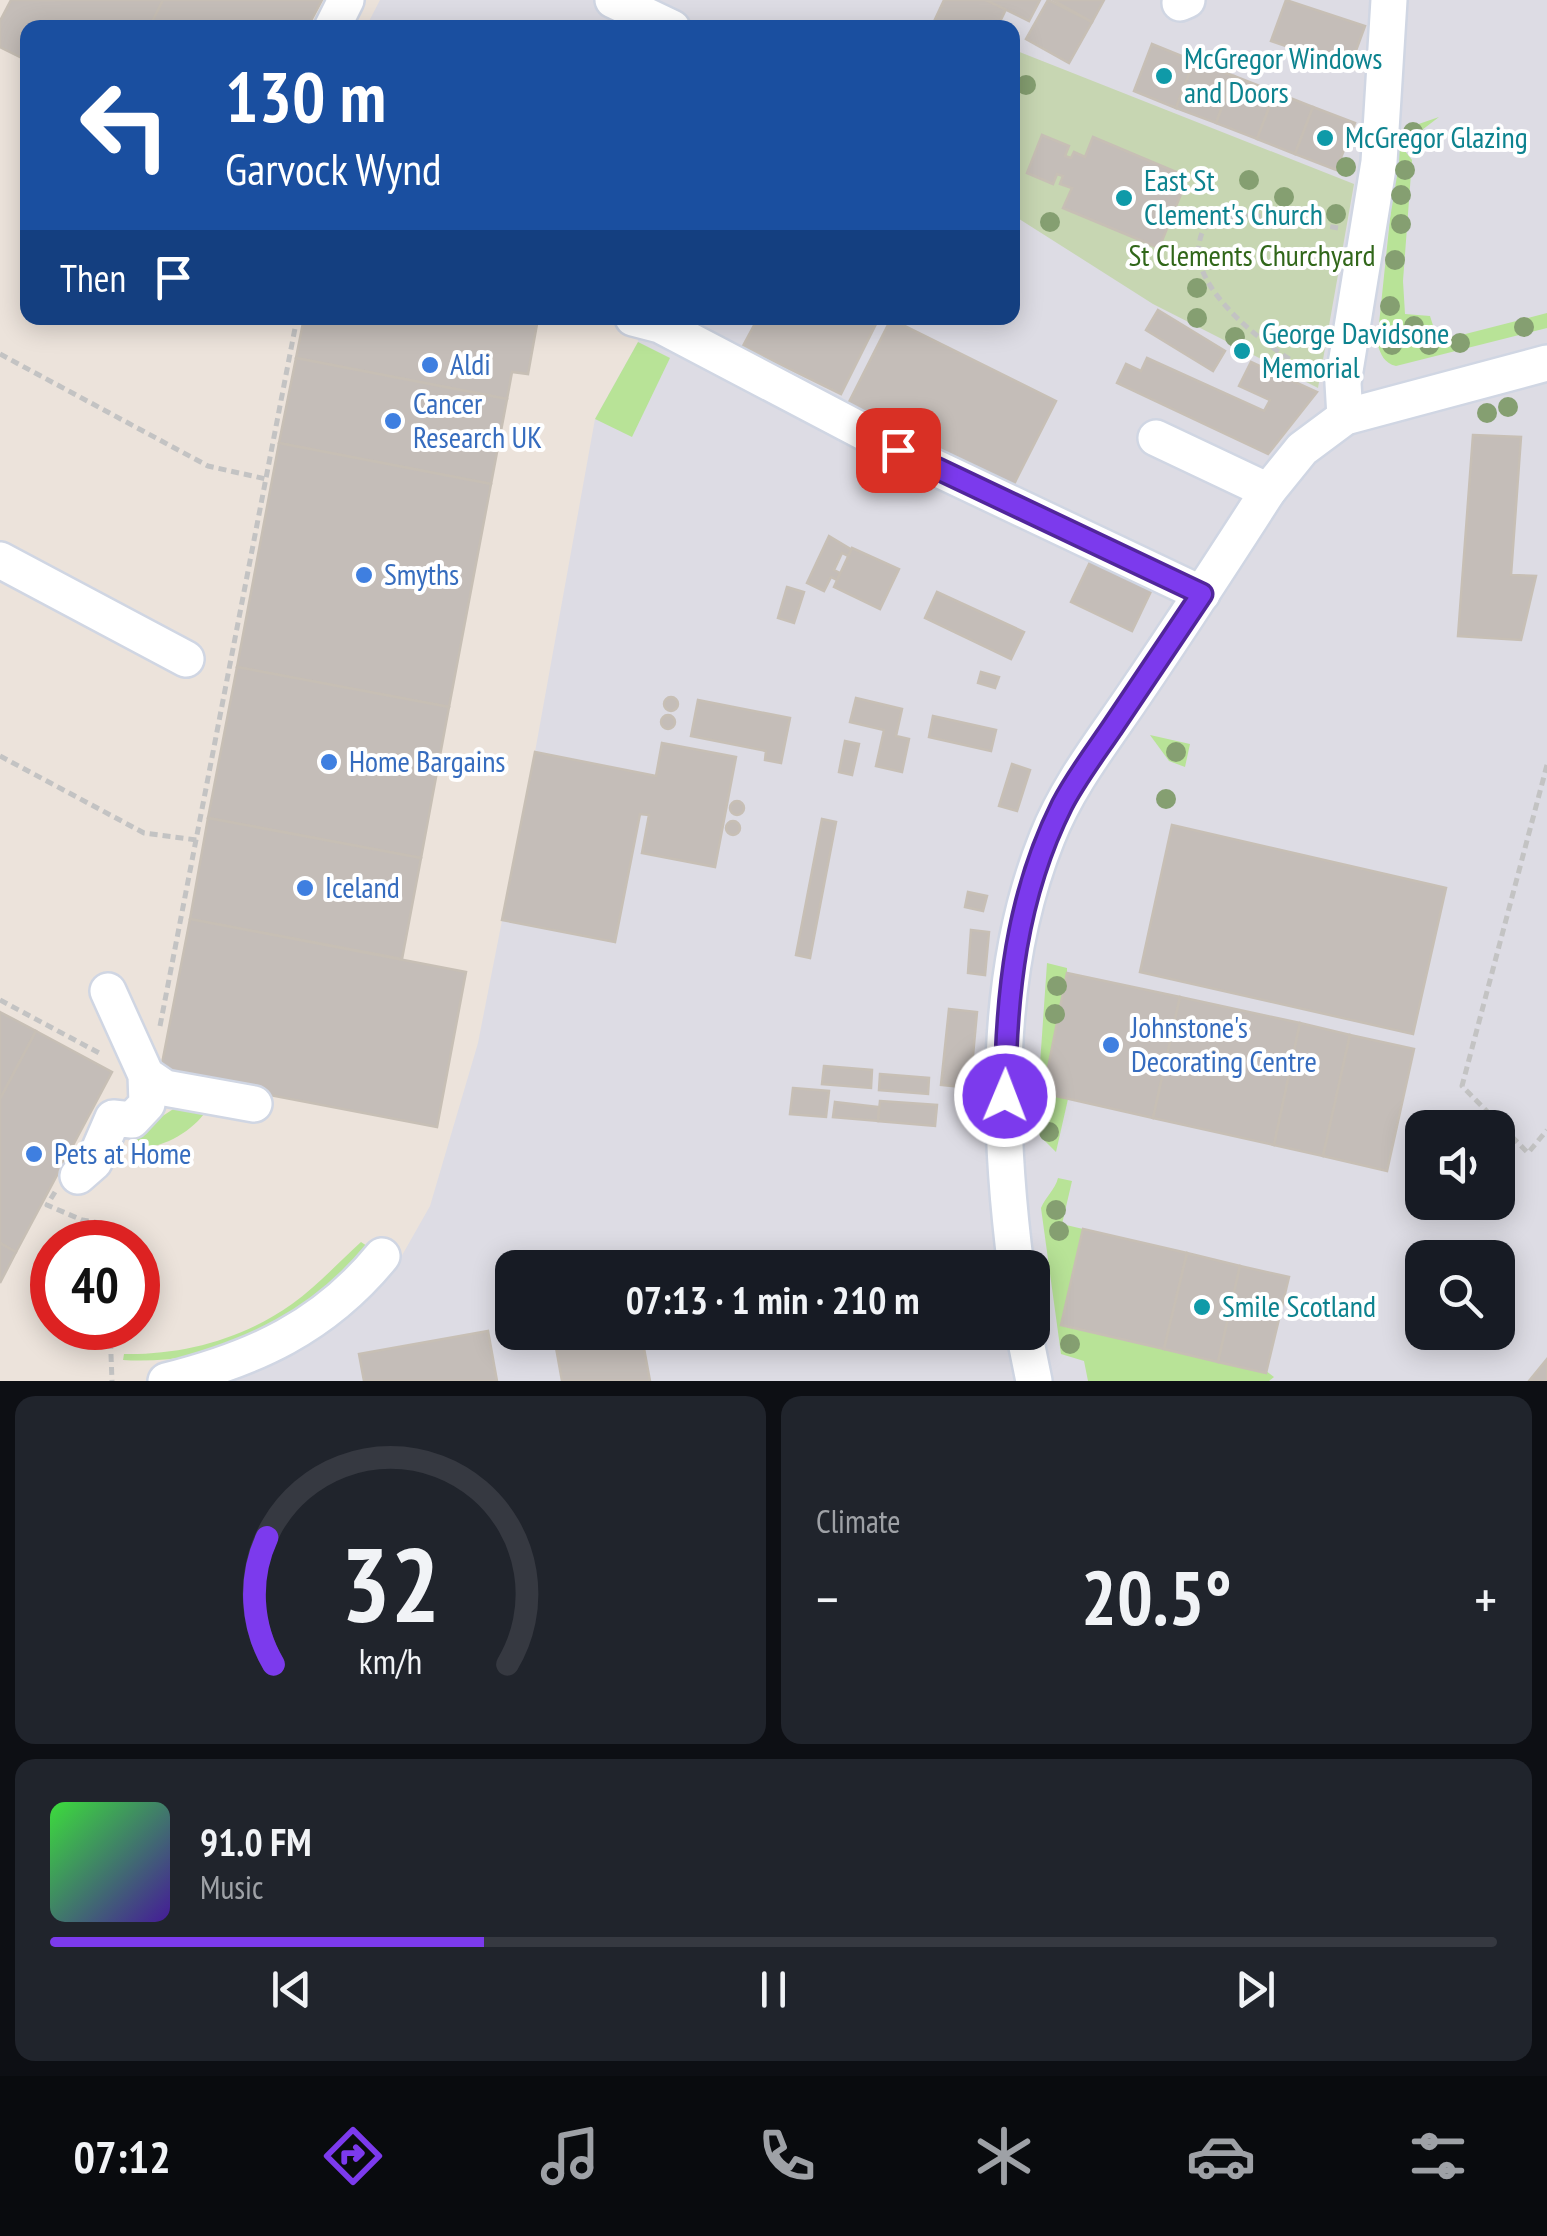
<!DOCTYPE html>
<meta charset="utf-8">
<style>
:root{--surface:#171b24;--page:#20242c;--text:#f1f3f6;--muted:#9ea1a6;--line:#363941;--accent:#7c3aed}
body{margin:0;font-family:"PT Sans Narrow",sans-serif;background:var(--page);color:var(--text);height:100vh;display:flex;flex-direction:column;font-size:38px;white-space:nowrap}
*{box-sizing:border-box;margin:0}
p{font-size:32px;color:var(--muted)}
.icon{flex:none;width:55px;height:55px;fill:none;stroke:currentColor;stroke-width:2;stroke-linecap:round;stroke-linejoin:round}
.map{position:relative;height:1381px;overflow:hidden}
.side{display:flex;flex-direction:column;gap:15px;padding:15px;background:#0d0f14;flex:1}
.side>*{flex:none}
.hud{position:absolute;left:20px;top:20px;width:1000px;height:305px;border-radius:20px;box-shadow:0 5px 25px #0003;background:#1a4fa0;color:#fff;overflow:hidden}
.tools{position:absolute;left:1405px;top:1110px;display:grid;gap:20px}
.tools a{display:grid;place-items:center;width:110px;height:110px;border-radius:20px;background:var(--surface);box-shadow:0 5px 25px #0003;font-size:50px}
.speed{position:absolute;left:30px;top:1220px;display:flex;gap:20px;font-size:50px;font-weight:700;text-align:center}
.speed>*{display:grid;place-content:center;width:130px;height:130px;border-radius:50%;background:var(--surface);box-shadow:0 5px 25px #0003;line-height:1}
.speed .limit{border:15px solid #d22;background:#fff;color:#111}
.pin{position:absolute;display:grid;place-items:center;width:85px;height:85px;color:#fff;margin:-42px;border-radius:20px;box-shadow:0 5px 15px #0006}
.me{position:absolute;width:110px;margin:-55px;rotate:1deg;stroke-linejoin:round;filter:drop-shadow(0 0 8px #0008)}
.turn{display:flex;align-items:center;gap:35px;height:210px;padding:0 40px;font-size:45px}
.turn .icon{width:130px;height:130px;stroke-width:2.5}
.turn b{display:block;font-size:70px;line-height:85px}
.then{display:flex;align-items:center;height:95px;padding:0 40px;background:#0003;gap:20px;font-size:38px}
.big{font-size:75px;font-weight:700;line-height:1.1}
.side .tile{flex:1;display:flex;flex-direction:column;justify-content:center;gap:15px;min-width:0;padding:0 35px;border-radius:20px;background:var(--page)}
.side .dial{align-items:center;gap:0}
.dial svg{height:260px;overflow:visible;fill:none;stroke:var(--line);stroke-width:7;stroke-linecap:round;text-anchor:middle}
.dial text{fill:var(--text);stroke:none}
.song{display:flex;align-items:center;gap:30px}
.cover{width:120px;height:120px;border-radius:15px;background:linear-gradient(135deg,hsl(120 70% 55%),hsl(260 70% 35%))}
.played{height:10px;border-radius:5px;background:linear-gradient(90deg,var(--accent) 30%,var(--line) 30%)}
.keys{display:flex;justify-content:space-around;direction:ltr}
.heat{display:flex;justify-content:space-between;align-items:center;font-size:55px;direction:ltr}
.side .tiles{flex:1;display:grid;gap:15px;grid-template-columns:1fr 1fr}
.tile:last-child{grid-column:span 2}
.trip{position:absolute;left:495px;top:1250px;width:555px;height:100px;border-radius:20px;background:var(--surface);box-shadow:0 5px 25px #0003;font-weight:700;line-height:100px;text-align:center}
.dock{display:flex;height:160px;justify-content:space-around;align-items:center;background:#090b0e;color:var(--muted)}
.dock .icon{width:70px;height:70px}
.dock .on{color:var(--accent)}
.dock b{font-size:45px;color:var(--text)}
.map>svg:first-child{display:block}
.industrial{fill:#dddce4;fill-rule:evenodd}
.green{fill:#b8e397}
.cemetery{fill:#c7d6b2;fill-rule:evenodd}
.building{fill:#c4bdb8;stroke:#c7bfb5;stroke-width:2.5}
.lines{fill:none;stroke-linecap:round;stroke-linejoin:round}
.minor-casing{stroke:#d0d6e3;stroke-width:40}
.path{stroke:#c3c3c3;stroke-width:5;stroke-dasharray:8 5;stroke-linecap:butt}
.minor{stroke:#fff;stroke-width:35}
.tree{fill:#859f71}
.route-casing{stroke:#51269a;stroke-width:25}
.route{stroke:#7c3aed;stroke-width:18}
.culture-dot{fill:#0f9aa8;stroke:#fff;stroke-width:4}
.shop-dot{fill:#3f7fe0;stroke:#fff;stroke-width:4}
.labels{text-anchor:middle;stroke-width:8;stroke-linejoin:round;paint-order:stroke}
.culture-label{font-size:30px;fill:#0d838f;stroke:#fff;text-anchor:start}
.park-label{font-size:30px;fill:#31671a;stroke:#fff}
.shop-label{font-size:30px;fill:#366cbe;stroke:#fff;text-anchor:start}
</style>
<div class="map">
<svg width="1547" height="1381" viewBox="0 0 1547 1381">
<rect width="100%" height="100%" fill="#ece3db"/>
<path class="industrial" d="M380 0H1547V1381H219L278 1361 335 1326 396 1266 430 1206 478 1043 535 752 595 419 638 342 636 318H1012V28L366 27ZM1422 1128H1498V1202H1422ZM1422 1258H1498V1332H1422ZM512 1268H1032V1332H512Z"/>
<g class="green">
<path d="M1439 117 1401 146 1412 160 1403 281 1405 314 1430 316 1438 341 1547 313V328L1396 366C1384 363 1381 355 1377 343L1398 142 1410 127Z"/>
<polygon points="638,342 670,358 632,437 595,419"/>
<polygon points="1150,735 1190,744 1185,767 1169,761"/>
<polygon points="1047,963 1067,968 1067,973 1043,1093 1068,1099 1056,1152 1042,1138 1038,1093"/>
<path d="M181 1104 207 1110C192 1132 160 1151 133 1147L135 1134Z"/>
<path d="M1058 1178 1072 1181 1062 1224 1083 1229 1274 1377 1269 1381H1088L1084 1361 1061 1354 1041 1208C1046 1196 1055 1190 1058 1178Z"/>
<path d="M361 1242 370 1248C347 1269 325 1292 301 1311 255 1347 179 1364 123 1360L124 1354C183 1355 243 1339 292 1304 317 1286 339 1262 361 1242Z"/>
</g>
<path class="cemetery" d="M1017 51 1354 184 1318 388 1153 304 1013 215 1012 60ZM1042 135 1068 146 1065 156 1071 158 1074 152 1085 157 1094 137 1188 178 1158 248 1064 208 1072 188 1061 184 1063 176 1057 174 1053 183 1027 173Z"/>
<g class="building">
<polygon points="11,0 163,0 149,28 28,28 28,61 0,47 0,21"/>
<polygon points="163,0 322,0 307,28 149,28"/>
<polygon points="944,0 986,0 1006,9 997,28 931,28"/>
<polygon points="986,0 1040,0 1029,21"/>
<polygon points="1048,0 1092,22 1069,63 1026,39"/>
<polygon points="1053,0 1104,0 1092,22"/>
<polygon points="1286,0 1365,26 1354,56 1364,59 1359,71 1271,41"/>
<polygon points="1152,44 1194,61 1176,108 1134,91"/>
<polygon points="1194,61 1234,76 1216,123 1176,108"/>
<polygon points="1234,76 1275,92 1257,139 1216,123"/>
<polygon points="1275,92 1313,107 1295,154 1257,139"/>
<polygon points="1313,107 1355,123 1336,170 1295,154"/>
<polygon points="1042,135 1069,146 1065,156 1071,158 1074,152 1085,157 1093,137 1188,177 1159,248 1063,208 1072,188 1060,184 1063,176 1057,174 1053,184 1027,173"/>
<polygon points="1158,310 1225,351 1213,371 1146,330"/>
<polygon points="304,318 504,318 537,324 528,374 512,372 507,399 296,358"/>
<polygon points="758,318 879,318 841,394 743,346"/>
<polygon points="891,319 1056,401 1012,488 847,406"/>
<polygon points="296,358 507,399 491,484 279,443"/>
<polygon points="1147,358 1264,411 1270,400 1239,386 1251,362 1317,392 1268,454 1117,383 1126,364 1141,371"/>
<polygon points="1473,435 1521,437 1511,575 1536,576 1521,640 1458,636"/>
<polygon points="279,443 491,484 449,707 237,667"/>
<polygon points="829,536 852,550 848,556 842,553 834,570 840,573 837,580 831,577 824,591 807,583"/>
<polygon points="852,548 899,569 880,609 834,587"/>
<polygon points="1092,558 1153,587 1132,631 1071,602"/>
<polygon points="787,587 804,592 794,623 778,618"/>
<polygon points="937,592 1024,632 1011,659 925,618"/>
<polygon points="237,667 449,707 421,858 208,818"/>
<polygon points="981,672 999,677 995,688 978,683"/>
<circle cx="671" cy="704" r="7"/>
<polygon points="856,698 902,709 896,736 909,739 902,772 876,766 884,730 850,722"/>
<polygon points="698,700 790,718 781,763 765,760 766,751 691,736"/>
<circle cx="668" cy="722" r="7"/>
<polygon points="933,716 996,730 991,751 929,737"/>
<polygon points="845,741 859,744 852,775 839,772"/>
<polygon points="662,743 736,757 715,867 642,853 649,815 640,814 615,942 502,920 535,752 656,776"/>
<polygon points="1012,764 1030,770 1017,811 999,806"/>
<circle cx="737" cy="808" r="7"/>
<polygon points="208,818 421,858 402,959 190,919"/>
<polygon points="822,819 836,822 810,958 796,955"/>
<circle cx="733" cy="828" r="7"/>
<polygon points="1172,825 1446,888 1413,1034 1140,972"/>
<polygon points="968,892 987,896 983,911 965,907"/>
<polygon points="190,919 466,972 437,1127 160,1074"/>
<polygon points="971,930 989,932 985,975 968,973"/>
<polygon points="1067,973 1180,997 1153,1118 1043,1093"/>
<polygon points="1180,997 1300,1023 1274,1145 1153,1118"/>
<polygon points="949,1009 977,1012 970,1088 941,1085"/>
<polygon points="0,1012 36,1031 0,1099"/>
<polygon points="1300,1023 1350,1035 1323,1156 1274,1145"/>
<polygon points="36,1031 112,1072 16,1252 0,1243 0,1099"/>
<polygon points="1350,1035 1414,1049 1387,1171 1323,1156"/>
<polygon points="824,1066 872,1070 871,1088 822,1084"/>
<polygon points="880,1074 929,1078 928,1094 879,1090"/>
<polygon points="793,1088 829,1091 826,1117 790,1114"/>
<polygon points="880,1101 937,1105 935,1126 878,1121"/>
<polygon points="835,1102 879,1107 878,1121 833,1117"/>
<polygon points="1083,1229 1187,1253 1164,1349 1061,1325"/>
<polygon points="0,1243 16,1252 0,1283"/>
<polygon points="1187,1253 1240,1266 1218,1362 1164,1349"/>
<polygon points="1240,1266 1289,1277 1266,1373 1218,1362"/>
<polygon points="488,1331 497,1381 364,1381 359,1354"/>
<polygon points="608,1332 641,1332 650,1381 562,1381 555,1342"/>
<polygon points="1547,1359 1547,1381 1529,1381"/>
</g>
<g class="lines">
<defs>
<g id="minor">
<polyline points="613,0 672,28"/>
<polyline points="1180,3 1187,0"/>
<polyline points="332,28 346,0"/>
<polyline points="633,318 660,325 898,450 1202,594"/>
<polyline points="1345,417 1343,383 1379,162 1389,0"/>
<polyline points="1156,438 1268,491"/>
<polyline points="0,560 186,659"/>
<polyline points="146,1075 165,1088 254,1104"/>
<polyline points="78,1176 94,1162 113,1118 132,1120 147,1104 146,1075 108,991"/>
<path d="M1016 1268C998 1127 993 972 1047 838 1068 784 1106 737 1138 689 1182 624 1225 558 1268 491L1302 449 1345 417 1547 363"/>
<polyline points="1024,1332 1034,1381"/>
<path d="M166 1381C254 1359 324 1327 382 1256"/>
</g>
</defs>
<use href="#minor" class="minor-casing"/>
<g class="path">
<polyline points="0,354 208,466 266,479"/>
<path d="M1312 372C1275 354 1191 292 1199 245 1200 237 1202 230 1208 225 1232 205 1309 223 1338 228"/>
<polyline points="0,756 144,833 197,840"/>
<polyline points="1547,765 1462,1086 1528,1153 1547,1130"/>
<polyline points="0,1000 101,1054"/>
<polyline points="160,1026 297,318"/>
<polyline points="55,1192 47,1205 82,1220 119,1226 118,1242"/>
<polyline points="110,1328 112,1381"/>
</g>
<use href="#minor" class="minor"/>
</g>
<g class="tree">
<circle cx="1026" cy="85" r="10"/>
<circle cx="1413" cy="132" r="10"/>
<circle cx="1346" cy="167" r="10"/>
<circle cx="1405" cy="170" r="10"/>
<circle cx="1249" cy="180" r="10"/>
<circle cx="1401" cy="195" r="10"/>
<circle cx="1284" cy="197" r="10"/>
<circle cx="1336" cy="214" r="10"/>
<circle cx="1050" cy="222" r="10"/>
<circle cx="1401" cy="224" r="10"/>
<circle cx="1395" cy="260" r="10"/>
<circle cx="1197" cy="288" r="10"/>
<circle cx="1390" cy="306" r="10"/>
<circle cx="1197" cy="318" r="10"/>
<circle cx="1414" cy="326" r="10"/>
<circle cx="1524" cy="327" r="10"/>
<circle cx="1235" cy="337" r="10"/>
<circle cx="1460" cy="343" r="10"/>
<circle cx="1392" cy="345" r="10"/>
<circle cx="1429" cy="345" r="10"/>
<circle cx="1508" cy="407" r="10"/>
<circle cx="1487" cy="413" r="10"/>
<circle cx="1176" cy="752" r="10"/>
<circle cx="1166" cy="799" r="10"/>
<circle cx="1057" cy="986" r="10"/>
<circle cx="1055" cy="1014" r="10"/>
<circle cx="1049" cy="1132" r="10"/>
<circle cx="1056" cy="1210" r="10"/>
<circle cx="1059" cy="1231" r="10"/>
<circle cx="1070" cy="1344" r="10"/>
</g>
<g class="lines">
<defs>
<path id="route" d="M898 450 1202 594C1172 639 1142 683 1112 728 1095 753 1076 778 1062 805 1016 897 1006 995 1005 1096"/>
</defs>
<use href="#route" class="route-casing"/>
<use href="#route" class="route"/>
</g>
<g class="culture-dot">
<circle cx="1164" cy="76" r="10"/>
<circle cx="1325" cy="138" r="10"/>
<circle cx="1124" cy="198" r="10"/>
<circle cx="1242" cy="351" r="10"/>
<circle cx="1202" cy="1307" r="10"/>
</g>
<g class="shop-dot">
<circle cx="430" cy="365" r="10"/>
<circle cx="393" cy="421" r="10"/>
<circle cx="364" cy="575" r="10"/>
<circle cx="329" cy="762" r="10"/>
<circle cx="305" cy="888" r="10"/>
<circle cx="1111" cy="1045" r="10"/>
<circle cx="34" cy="1154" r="10"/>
</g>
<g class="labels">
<g class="culture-label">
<text x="1184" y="69">McGregor Windows<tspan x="1184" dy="34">and Doors</tspan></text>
<text x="1345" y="148">McGregor Glazing</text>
<text x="1144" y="191">East St<tspan x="1144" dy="34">Clement's Church</tspan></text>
<text x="1262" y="344">George Davidsone<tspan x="1262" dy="34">Memorial</tspan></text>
<text x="1222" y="1317">Smile Scotland</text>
</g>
<g class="park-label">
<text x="1252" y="266">St Clements Churchyard</text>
</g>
<g class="shop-label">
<text x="450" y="375">Aldi</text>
<text x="413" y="414">Cancer<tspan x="413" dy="34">Research UK</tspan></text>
<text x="384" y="585">Smyths</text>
<text x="349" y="772">Home Bargains</text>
<text x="325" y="898">Iceland</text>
<text x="1131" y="1038">Johnstone's<tspan x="1131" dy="34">Decorating Centre</tspan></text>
<text x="54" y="1164">Pets at Home</text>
</g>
</g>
</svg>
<div class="tools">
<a><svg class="icon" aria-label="sound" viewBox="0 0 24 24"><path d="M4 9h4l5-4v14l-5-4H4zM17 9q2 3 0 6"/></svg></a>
<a><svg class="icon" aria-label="search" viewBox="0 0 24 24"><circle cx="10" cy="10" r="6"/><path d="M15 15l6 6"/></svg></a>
</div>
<div class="speed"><div class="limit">40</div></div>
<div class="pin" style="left:898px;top:450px;background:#d93025"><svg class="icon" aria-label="arrive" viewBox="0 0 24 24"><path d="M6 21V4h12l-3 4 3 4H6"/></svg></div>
<svg class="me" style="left:1005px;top:1096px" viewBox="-20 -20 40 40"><circle r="17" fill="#7c3aed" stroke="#fff" stroke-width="3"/><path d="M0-11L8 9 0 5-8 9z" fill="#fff"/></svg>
<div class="trip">07:13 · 1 min · 210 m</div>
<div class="hud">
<div class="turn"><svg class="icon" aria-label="left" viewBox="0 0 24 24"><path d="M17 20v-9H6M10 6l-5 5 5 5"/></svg><div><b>130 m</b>Garvock Wynd</div></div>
<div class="then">Then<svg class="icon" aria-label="arrive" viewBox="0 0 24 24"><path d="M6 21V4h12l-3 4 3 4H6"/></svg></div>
</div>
</div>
<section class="side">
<div class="tiles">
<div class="tile dial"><svg viewBox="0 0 100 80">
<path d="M14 69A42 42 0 1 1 86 69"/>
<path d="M14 69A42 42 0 0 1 12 30" stroke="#7c3aed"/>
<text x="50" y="56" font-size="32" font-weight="700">32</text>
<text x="50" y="72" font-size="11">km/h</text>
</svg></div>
<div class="tile"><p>Climate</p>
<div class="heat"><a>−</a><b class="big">20.5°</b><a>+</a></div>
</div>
<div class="tile">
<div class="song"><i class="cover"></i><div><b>91.0 FM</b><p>Music</p></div></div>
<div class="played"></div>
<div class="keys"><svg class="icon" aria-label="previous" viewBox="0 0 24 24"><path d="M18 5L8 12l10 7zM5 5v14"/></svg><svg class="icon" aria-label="pause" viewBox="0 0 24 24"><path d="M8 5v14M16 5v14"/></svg><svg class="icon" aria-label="next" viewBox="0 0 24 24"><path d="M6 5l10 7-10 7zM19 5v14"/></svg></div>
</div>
</div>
</section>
<nav class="dock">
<b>07:12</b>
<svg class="icon on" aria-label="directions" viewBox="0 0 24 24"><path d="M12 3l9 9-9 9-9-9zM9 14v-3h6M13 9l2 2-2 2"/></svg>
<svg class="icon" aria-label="music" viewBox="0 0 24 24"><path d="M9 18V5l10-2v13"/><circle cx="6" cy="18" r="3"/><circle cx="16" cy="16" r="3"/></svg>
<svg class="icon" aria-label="phone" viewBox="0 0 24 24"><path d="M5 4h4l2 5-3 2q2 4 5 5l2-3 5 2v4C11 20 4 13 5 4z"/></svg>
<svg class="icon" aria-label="climate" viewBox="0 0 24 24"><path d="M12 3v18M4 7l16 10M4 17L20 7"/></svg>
<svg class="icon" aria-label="car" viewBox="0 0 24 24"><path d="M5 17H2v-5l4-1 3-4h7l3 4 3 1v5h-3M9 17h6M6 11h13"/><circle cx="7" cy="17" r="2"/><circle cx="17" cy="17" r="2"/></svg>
<svg class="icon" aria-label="filters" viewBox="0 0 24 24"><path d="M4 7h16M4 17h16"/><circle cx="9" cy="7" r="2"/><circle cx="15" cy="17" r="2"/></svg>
</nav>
